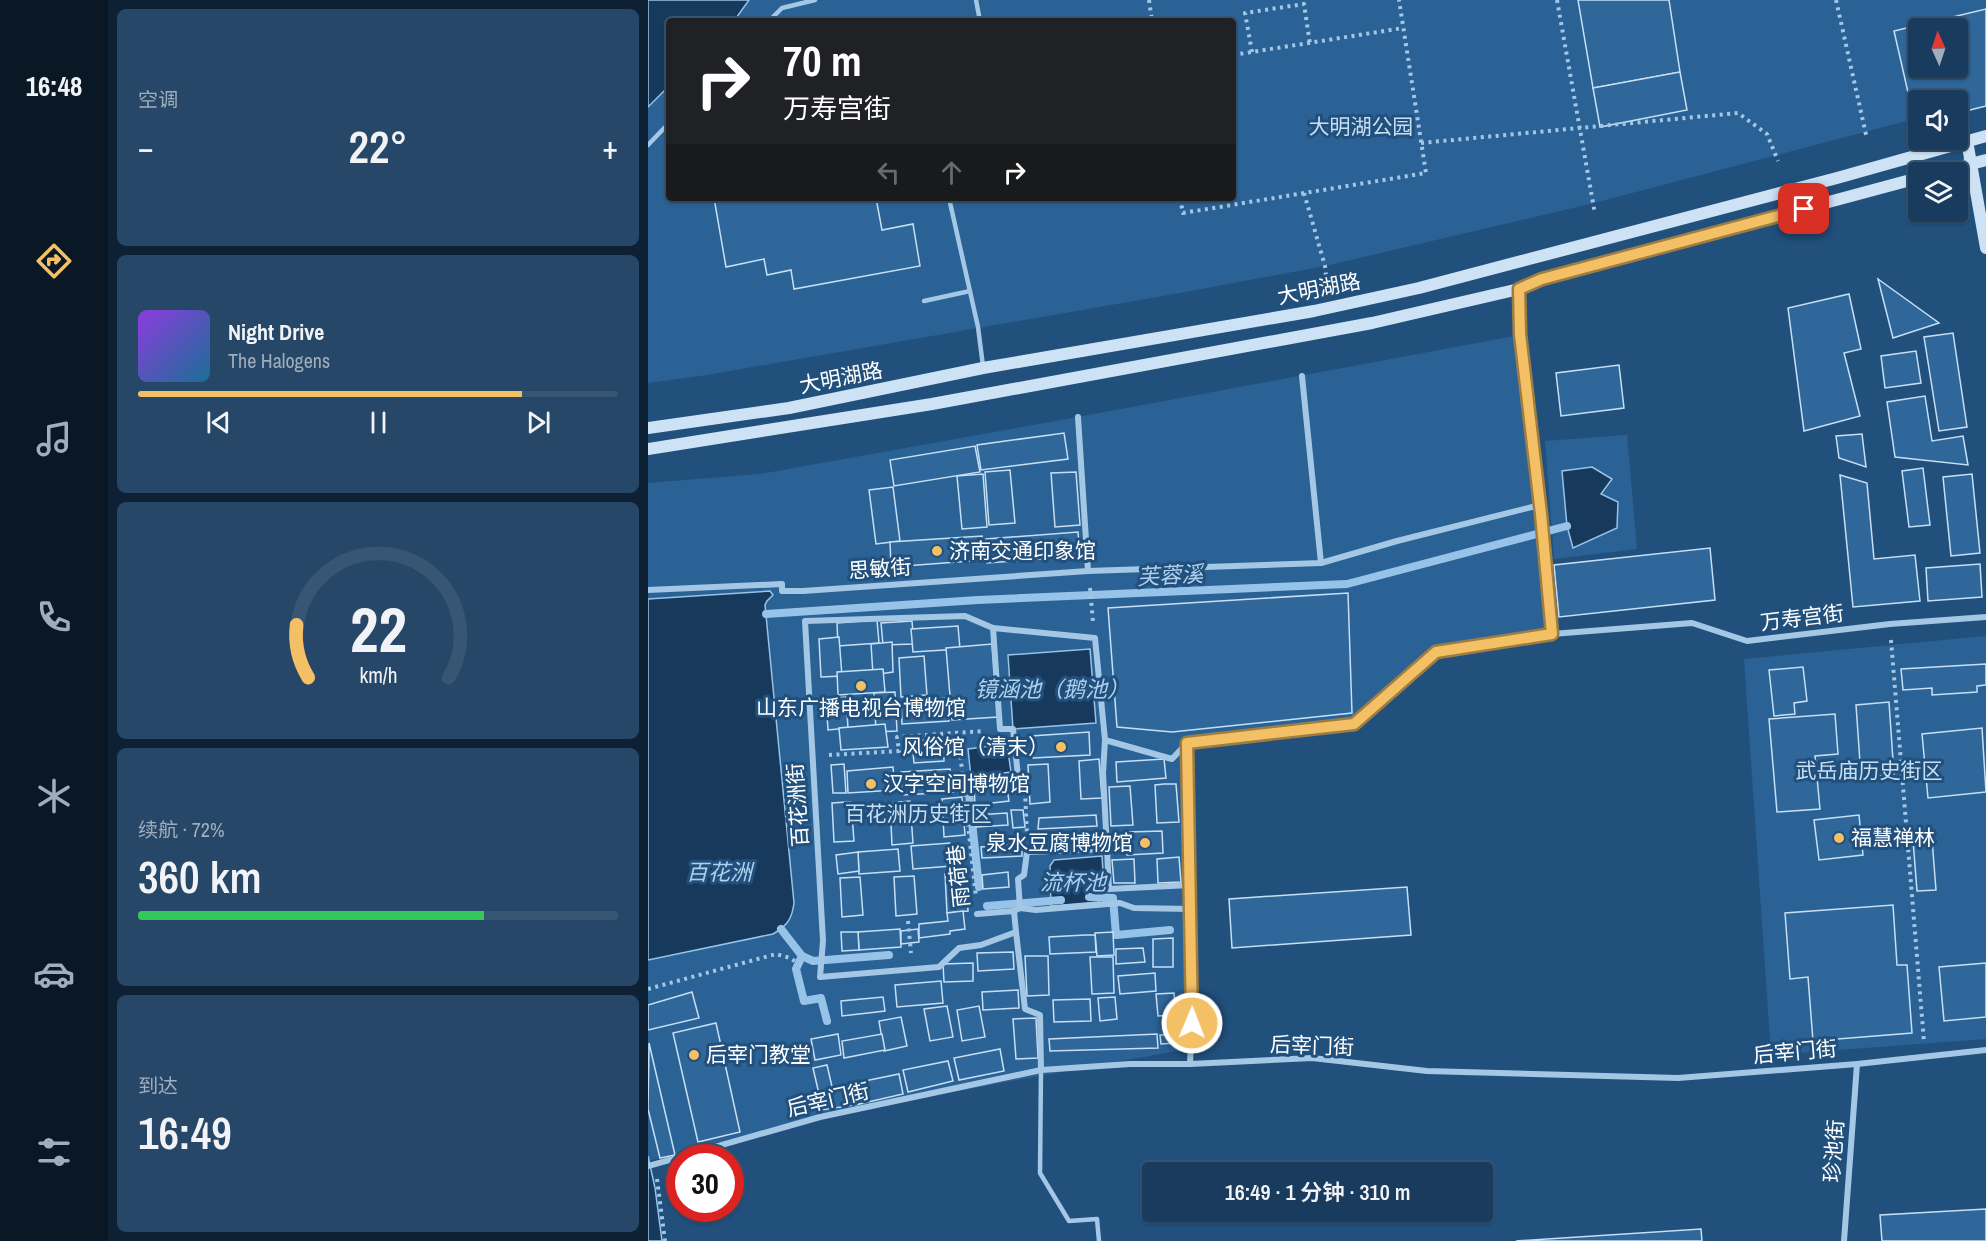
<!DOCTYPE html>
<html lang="zh">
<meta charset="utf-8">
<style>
:root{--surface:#193c5e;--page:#264767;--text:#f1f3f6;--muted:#9fadbc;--line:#375673;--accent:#f3c065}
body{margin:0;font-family:"Archivo Narrow","Noto Sans SC",sans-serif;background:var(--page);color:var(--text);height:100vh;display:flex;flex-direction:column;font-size:22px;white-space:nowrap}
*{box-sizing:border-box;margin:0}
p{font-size:20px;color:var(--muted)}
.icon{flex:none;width:33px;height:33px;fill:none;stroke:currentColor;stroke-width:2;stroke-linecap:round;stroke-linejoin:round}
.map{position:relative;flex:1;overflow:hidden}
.panel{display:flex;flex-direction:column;gap:9px;padding:9px;background:#0e2134;width:540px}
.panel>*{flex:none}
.banner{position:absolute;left:18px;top:18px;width:570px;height:183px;border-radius:6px;box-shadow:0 2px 4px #0004,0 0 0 2px var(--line);background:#202124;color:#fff;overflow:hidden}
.needle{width:39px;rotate:357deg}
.fabs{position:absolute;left:1260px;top:18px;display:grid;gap:12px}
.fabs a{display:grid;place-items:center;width:60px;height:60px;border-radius:6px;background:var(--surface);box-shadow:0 2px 4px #0004,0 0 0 2px var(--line);font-size:30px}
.speed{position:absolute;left:18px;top:1144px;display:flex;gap:12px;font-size:30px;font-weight:700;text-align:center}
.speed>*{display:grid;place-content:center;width:78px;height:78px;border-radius:50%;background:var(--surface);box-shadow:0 2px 4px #0004,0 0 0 2px var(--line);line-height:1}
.speed .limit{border:9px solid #d22;background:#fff;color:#111}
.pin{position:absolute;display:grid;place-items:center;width:51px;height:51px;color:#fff;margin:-26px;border-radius:12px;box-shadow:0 3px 9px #0006}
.me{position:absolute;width:66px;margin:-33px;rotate:1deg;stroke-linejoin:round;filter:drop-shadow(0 0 4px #0008)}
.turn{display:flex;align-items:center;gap:21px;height:126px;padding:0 18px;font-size:27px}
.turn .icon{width:78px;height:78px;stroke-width:2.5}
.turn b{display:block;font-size:42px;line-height:51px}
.lanes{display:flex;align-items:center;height:57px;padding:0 18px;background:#0003;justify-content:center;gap:30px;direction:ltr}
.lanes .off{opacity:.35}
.big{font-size:45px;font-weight:600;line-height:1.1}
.panel .widget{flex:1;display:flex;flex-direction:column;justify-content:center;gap:9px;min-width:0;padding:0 21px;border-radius:9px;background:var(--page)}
.panel .dial{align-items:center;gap:0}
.dial svg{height:156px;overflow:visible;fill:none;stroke:var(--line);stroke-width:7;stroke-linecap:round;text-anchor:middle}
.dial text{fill:var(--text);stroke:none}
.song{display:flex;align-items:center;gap:18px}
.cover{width:72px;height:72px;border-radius:9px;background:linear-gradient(135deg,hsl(270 70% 55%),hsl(200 70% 35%))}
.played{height:6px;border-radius:3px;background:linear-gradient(90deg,var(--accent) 80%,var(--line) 80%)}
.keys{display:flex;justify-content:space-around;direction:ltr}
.heat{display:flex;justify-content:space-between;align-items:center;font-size:33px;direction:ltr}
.charge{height:9px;border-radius:4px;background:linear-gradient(90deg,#34c759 72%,var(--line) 0)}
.trip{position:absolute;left:494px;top:1162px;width:351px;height:60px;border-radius:6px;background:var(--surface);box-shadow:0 2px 4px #0004,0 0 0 2px var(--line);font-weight:600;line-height:60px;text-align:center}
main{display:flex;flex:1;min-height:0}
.menu{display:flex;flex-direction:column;width:108px;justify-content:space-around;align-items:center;background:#0a1826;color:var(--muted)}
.menu .icon{width:42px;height:42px}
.menu .current{color:var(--accent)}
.menu b{font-size:27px;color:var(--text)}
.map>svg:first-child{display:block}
.green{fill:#2a6295;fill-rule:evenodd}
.water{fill:#16395c;stroke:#97c3e8;stroke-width:1.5}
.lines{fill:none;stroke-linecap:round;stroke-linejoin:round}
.stream{stroke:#97c3e8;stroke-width:8}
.building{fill:#30679a;stroke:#c7dff5;stroke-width:1.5;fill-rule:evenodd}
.path{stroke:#a4c7e6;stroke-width:4;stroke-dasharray:3 4.5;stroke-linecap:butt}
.lane{stroke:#a4c7e6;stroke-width:4.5}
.street{stroke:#a4c7e6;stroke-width:6}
.secondary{stroke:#cee2f5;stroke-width:12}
.route-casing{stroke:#9e7d42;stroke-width:15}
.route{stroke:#f3c065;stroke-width:10}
.poi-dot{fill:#f3c065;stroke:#21507d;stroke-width:2}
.labels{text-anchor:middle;stroke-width:6;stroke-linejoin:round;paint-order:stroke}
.park-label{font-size:21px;fill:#c7dff5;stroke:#21507d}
.street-label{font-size:21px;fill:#fff;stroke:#21507d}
.poi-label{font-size:21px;fill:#fff;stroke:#21507d;text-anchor:start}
.water-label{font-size:22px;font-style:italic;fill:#afd1ee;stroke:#21507d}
</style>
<main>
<nav class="menu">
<b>16:48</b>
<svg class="icon current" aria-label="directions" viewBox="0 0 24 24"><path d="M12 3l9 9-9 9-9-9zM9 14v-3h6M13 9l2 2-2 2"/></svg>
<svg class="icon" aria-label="music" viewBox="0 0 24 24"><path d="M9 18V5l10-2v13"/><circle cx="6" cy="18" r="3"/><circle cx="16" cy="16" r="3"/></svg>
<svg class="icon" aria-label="phone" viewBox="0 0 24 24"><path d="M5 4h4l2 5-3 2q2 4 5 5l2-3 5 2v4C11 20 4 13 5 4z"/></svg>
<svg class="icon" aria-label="climate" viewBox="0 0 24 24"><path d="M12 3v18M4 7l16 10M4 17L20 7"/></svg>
<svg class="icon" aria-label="car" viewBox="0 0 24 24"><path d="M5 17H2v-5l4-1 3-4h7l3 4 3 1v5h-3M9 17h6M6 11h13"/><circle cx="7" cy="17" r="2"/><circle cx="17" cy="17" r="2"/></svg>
<svg class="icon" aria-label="filters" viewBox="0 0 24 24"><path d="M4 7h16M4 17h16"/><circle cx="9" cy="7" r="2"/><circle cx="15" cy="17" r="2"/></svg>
</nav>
<section class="panel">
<div class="widget"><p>空调</p>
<div class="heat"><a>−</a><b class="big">22°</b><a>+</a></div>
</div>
<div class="widget">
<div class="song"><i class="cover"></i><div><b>Night Drive</b><p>The Halogens</p></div></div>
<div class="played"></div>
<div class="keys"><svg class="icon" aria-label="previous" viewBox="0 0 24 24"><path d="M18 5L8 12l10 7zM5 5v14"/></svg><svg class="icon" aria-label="pause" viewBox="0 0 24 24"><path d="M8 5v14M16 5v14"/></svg><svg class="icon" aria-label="next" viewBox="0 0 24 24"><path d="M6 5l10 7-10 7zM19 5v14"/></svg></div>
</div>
<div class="widget dial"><svg viewBox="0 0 100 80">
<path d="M14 69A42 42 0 1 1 86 69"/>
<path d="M14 69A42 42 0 0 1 8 42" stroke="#f3c065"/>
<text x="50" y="56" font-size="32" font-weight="700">22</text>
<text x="50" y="72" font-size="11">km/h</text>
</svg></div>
<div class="widget"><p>续航 · 72%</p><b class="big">360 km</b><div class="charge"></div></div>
<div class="widget"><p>到达</p><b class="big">16:49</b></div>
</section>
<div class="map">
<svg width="1338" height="1241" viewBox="0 0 1338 1241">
<rect width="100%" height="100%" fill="#21507d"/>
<g class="green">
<path d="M0 0H1338V100L1310 108V100H1270V118L946 203 677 266 532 293 59 375 0 383ZM21 21H585V198H21ZM1270 28H1310V68H1270Z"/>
<path d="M872 335 881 480 892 505 904 634 788 652 706 724 540 743 543 909 534 1050C355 1082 176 1114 0 1161V483L112 474 430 417Z"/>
<polygon points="979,435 989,549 906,559 897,441"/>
<polygon points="1338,636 1338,1039 1123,1055 1096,659"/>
</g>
<g class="water">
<polygon points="0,0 101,0 86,21 21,21 21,86 0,107"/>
<polygon points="944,467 964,479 953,494 970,502 969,528 925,548 919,526 914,471"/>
<path d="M122 591 125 595 119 601 117 605 146 903C144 919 139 926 125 934L0 960V599Z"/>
<polygon points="442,649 448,723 365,729 360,655"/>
<polygon points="359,744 363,772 323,777 320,749"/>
<polygon points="454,856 455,872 448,873 451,902 403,906 402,866 406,860"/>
<polygon points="0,1156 7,1188 14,1241 0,1241"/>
</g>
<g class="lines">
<g class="stream">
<polyline points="118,614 330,600 699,584 919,526"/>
<polyline points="323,777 321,794 331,887"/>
<polyline points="441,897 465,898 468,935 522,930"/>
<polyline points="339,906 413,900"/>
<polyline points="133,929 154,956 165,961 241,955"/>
<polyline points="154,956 148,969 156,1001 173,998 179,1021"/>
</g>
</g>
<g class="building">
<polygon points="930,0 1021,0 1032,72 945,88"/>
<path d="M1338 9V106L1310 113V100H1270V122L1267 123 1246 31ZM1270 28H1310V68H1270Z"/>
<polygon points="1032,72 1039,110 952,127 945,88"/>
<polygon points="66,198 228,198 234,230 265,224 272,266 146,289 143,270 119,275 116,259 78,267"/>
<polygon points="1230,279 1291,323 1245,338"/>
<polygon points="1201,294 1213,349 1196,353 1212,416 1156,431 1140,308"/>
<polygon points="1305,333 1319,427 1291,431 1276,337"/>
<polygon points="1268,351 1273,383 1237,388 1233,356"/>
<polygon points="971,365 976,408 913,416 908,373"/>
<polygon points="1277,396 1284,441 1315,436 1320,465 1247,457 1239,402"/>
<polygon points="416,433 420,459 333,470 329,445"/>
<polygon points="1214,434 1218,467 1191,458 1188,436"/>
<polygon points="327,446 332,472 246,486 242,460"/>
<polygon points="1275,468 1282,525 1261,527 1254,471"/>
<polygon points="362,470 367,523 341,525 337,472"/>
<polygon points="428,472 432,525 407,527 403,473"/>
<polygon points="335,474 339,527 314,529 309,476"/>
<polygon points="1324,474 1332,553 1303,556 1295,477"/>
<polygon points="1192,475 1219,483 1226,559 1267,555 1272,601 1205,607"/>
<polygon points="245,487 252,541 228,544 221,490"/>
<polygon points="430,532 432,556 339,563 338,539"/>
<polygon points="334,536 336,560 243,567 242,542"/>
<polygon points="1062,548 1067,600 911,617 906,565"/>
<polygon points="1332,564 1334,597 1280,601 1278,568"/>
<polygon points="700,593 704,713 524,732 469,727 460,608"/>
<polygon points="229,620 231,643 190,646 189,623"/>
<polygon points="264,621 266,644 235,645 233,623"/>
<polygon points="310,626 312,649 265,652 263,629"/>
<polygon points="191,637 194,676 173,677 171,639"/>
<polygon points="244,642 245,672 225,675 223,644"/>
<polygon points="344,644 350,717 304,720 298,648"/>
<polygon points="276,656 279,695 253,697 251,658"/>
<polygon points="1338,664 1338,685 1329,686 1329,692 1284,695 1284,688 1255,690 1253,669"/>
<polygon points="1155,667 1159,701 1146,703 1147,714 1126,716 1121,670"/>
<polygon points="235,669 237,692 190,695 189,672"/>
<polygon points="247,692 249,731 228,732 226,693"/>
<polygon points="198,697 200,728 180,730 178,699"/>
<polygon points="299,698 301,721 254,724 253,702"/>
<polygon points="1241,702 1246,775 1213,777 1208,705"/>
<polygon points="1187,714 1190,754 1167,756 1172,809 1129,812 1121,719"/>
<polygon points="237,724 240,747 193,750 191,728"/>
<polygon points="1334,728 1338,792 1280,798 1274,734"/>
<polygon points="441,732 442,755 385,758 383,736"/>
<polygon points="295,739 296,761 266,763 264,741"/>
<polygon points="451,759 454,798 433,799 431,761"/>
<polygon points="516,759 518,778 469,782 468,762"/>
<polygon points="196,764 198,793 185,793 183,765"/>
<polygon points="400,764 402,802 382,804 380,765"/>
<polygon points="245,767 247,790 200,793 199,771"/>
<polygon points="302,769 305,792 255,795 253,772"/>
<polygon points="358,783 361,801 327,805 326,786"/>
<polygon points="516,784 528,784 531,822 509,823 507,785"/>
<polygon points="482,786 485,825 463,826 461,787"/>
<polygon points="314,797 317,835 296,837 294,799"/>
<polygon points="262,801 265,843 244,845 242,803"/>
<polygon points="199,802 203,802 206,841 186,842 184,803"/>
<polygon points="363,810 375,810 377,827 365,828"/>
<polygon points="359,813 360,825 328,827 327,815"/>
<polygon points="448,815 449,826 390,829 391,818"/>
<polygon points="1211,815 1215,855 1171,860 1166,820"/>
<polygon points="514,831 515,853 479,855 479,832"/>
<polygon points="1284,839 1288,890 1269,891 1265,840"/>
<polygon points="302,843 304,866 265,869 263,846"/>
<polygon points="374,844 374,856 334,858 333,847"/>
<polygon points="250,849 252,871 211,874 210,852"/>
<polygon points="210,852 211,871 190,874 188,855"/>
<polygon points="531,857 533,882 510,883 509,859"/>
<polygon points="486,859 487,883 466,883 464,860"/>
<polygon points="318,872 320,911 299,913 297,874"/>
<polygon points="360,872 361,887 335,889 334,875"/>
<polygon points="266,876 269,914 248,916 246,877"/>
<polygon points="212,877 215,915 194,917 192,878"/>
<polygon points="759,887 763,935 584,948 581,899"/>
<polygon points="1245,905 1249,965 1259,965 1264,1033 1165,1041 1160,977 1142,979 1137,913"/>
<polygon points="315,911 317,929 302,931 302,934 271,938 271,924 300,921 299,913"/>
<polygon points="252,929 253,947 211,950 210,932"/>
<polygon points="270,929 271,942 253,944 253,931"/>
<polygon points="193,932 210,932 211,950 194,951"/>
<polygon points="465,932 466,955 449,956 447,933"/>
<polygon points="437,935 447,935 448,952 402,954 401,937"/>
<polygon points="525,938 525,967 505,967 505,939"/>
<polygon points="495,948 497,962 468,964 468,949"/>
<polygon points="365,952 366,969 330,971 329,953"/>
<polygon points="377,956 400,956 401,995 379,996"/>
<polygon points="442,957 465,957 466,993 444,994"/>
<polygon points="325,963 325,981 296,982 295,964"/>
<polygon points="1338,963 1338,1017 1296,1021 1291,967"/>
<polygon points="507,973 508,991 472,994 470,976"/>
<polygon points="293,981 295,1003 249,1007 247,985"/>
<polygon points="370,990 371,1008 335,1010 334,992"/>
<polygon points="44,992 51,1018 0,1030 0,1005"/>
<polygon points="526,993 528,1015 510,1016 508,994"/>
<polygon points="235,997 237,1011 194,1016 193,1001"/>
<polygon points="467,997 469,1019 452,1021 450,998"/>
<polygon points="442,999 443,1021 406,1022 405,1000"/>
<polygon points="299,1006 305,1037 282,1041 276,1009"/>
<polygon points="331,1006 337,1037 314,1041 309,1010"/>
<polygon points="253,1017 259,1046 236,1051 231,1021"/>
<polygon points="388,1018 390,1058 368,1059 365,1019"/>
<polygon points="68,1023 92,1132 50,1142 25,1033"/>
<polygon points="190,1034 193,1055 167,1060 163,1039"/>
<polygon points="234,1034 237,1050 196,1058 194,1041"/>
<polygon points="509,1034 510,1048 402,1051 401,1039"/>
<polygon points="512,1035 527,1035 528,1043 513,1044"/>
<polygon points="1,1043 27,1155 12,1158 0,1109"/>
<polygon points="352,1049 356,1071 311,1080 306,1058"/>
<polygon points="300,1061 305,1081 260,1092 255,1070"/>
<polygon points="179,1065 185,1091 171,1094 165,1068"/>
<polygon points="251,1074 255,1094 207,1105 202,1084"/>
<polygon points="203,1088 207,1105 173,1110 171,1094"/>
<polygon points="1338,1209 1338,1241 1234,1241 1232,1215"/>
<polygon points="1053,1229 1054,1241 868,1241"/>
</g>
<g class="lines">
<g class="path">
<polyline points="501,0 504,21"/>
<polyline points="909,0 947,214"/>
<polyline points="1188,0 1219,139"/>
<polyline points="604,52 597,13 656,4 662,44"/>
<polyline points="585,55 755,28"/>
<polyline points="773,143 1090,113 1119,134 1130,161"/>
<polyline points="656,193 677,266 679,288"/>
<polyline points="532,198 535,213 778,173 751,0"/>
<polyline points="442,588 445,622"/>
<polyline points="1243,640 1276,1042"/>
<polyline points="310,734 328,897"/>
<polyline points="181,755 251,751 249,737 337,731"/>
<polyline points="316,781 320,782 354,778"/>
<polyline points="377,791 379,835"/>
<polyline points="260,921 263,953"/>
<polyline points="0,989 128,954 142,958 156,967"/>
<polyline points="9,1179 17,1241"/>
</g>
<g class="lane">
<polyline points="328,0 332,21"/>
<polyline points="121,21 134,8 167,0"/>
<polyline points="0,145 21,123"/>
<polyline points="301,198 330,327 335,366"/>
<polyline points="276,301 322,291"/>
<polyline points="393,1070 392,1173 421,1221 449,1219 451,1241"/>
</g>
<g class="street">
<polyline points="871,289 872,335 892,505 904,634"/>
<polyline points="654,376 673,563"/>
<polyline points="430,417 440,571"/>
<polyline points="0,590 134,584 134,591 155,591 440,571 673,563 749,541 892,505"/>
<polyline points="345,628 352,729 365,729 370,776"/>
<polyline points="457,740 455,773 459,849"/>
<polyline points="539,743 524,759 457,740 447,638 345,628 317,616 157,621 175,941 172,977 291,967 311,948 333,945 368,932 366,911 372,908 388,910 472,903 486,908 543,909"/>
<polyline points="539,743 706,724 788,652 904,634 1044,623 1099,641 1242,624 1338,617"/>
<polyline points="539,743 545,1003 542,1064"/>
<polyline points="372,908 370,879 376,875 379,852 459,849 461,889 542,885"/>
<polyline points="329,914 366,911"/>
<polyline points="368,932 377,1009 392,1015 393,1070"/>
<polyline points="0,1166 172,1117 393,1070 482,1064 542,1064 664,1058 779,1071 1030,1078 1209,1064 1338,1050"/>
<polyline points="1196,1241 1209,1064"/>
</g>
<g class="secondary">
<polyline points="1319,141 1338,248"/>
<polyline points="1292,172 1338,160"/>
<polyline points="0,428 141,408 335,368 666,311 771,288 1189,178 1338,136"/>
<polyline points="0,449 284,404 724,323 871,289 894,279 1270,178"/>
</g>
</g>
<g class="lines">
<defs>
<polyline id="route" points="544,1023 539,743 706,724 788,652 904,634 893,514 872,334 871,289 894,279 1156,209"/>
</defs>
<use href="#route" class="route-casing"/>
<use href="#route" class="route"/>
</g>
<g class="poi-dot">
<circle cx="289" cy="551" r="6"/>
<circle cx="213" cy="686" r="6"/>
<circle cx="413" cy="747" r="6"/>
<circle cx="223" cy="784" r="6"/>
<circle cx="1191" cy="838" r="6"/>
<circle cx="497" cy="843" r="6"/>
<circle cx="46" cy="1055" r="6"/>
</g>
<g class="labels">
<g class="park-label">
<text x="713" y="134">大明湖公园</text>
<text x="1221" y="778">武岳庙历史街区</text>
<text x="270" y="821">百花洲历史街区</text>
</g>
<g class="street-label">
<text transform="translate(671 289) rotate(-11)" y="7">大明湖路</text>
<text transform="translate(193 378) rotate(-11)" y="7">大明湖路</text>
<text transform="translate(232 569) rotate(-4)" y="7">思敏街</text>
<text transform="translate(1154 618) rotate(-7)" y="7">万寿宫街</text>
<text transform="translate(150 805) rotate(-94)" y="7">百花洲街</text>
<text transform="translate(311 876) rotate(-96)" y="7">雨荷巷</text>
<text transform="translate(664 1046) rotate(2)" y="7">后宰门街</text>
<text transform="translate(1147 1052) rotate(-5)" y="7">后宰门街</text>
<text transform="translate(180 1100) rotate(-13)" y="7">后宰门街</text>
<text transform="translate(1186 1151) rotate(-86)" y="7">珍池街</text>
</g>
<g class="poi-label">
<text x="301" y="558">济南交通印象馆</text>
<text x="213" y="715" text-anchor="middle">山东广播电视台博物馆</text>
<text x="401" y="754" text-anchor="end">风俗馆（清末）</text>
<text x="235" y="791">汉字空间博物馆</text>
<text x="1203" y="845">福慧禅林</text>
<text x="485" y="850" text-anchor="end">泉水豆腐博物馆</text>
<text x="58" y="1062">后宰门教堂</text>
</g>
<g class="water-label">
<text transform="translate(522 575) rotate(-3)" y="8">芙蓉溪</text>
<text x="404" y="697">镜涵池（鹅池）</text>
<text x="71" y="880">百花洲</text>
<text x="425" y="890">流杯池</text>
</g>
</g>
</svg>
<div class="fabs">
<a><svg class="needle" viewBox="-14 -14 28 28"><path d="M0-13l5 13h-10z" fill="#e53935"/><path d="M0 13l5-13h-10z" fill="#9fadbc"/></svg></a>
<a><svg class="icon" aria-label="sound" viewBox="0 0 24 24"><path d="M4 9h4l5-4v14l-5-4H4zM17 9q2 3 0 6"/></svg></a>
<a><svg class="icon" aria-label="layers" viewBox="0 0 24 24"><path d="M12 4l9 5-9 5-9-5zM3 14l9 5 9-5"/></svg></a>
</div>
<div class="speed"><div class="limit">30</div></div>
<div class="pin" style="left:1156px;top:209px;background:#d93025"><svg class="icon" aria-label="arrive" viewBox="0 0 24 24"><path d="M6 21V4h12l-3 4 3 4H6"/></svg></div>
<svg class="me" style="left:544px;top:1023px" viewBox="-20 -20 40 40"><circle r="17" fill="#f3c065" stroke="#fff" stroke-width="3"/><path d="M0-11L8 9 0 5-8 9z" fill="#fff"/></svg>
<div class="trip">16:49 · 1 分钟 · 310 m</div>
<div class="banner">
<div class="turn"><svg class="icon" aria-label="right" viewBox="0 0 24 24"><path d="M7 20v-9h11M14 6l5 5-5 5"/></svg><div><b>70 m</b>万寿宫街</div></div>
<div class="lanes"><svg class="icon off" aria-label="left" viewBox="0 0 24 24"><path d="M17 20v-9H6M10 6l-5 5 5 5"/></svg><svg class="icon off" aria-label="ahead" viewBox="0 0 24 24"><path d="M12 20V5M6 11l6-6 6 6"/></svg><svg class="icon" aria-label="right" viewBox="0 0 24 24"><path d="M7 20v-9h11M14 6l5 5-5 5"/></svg></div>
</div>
</div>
</main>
